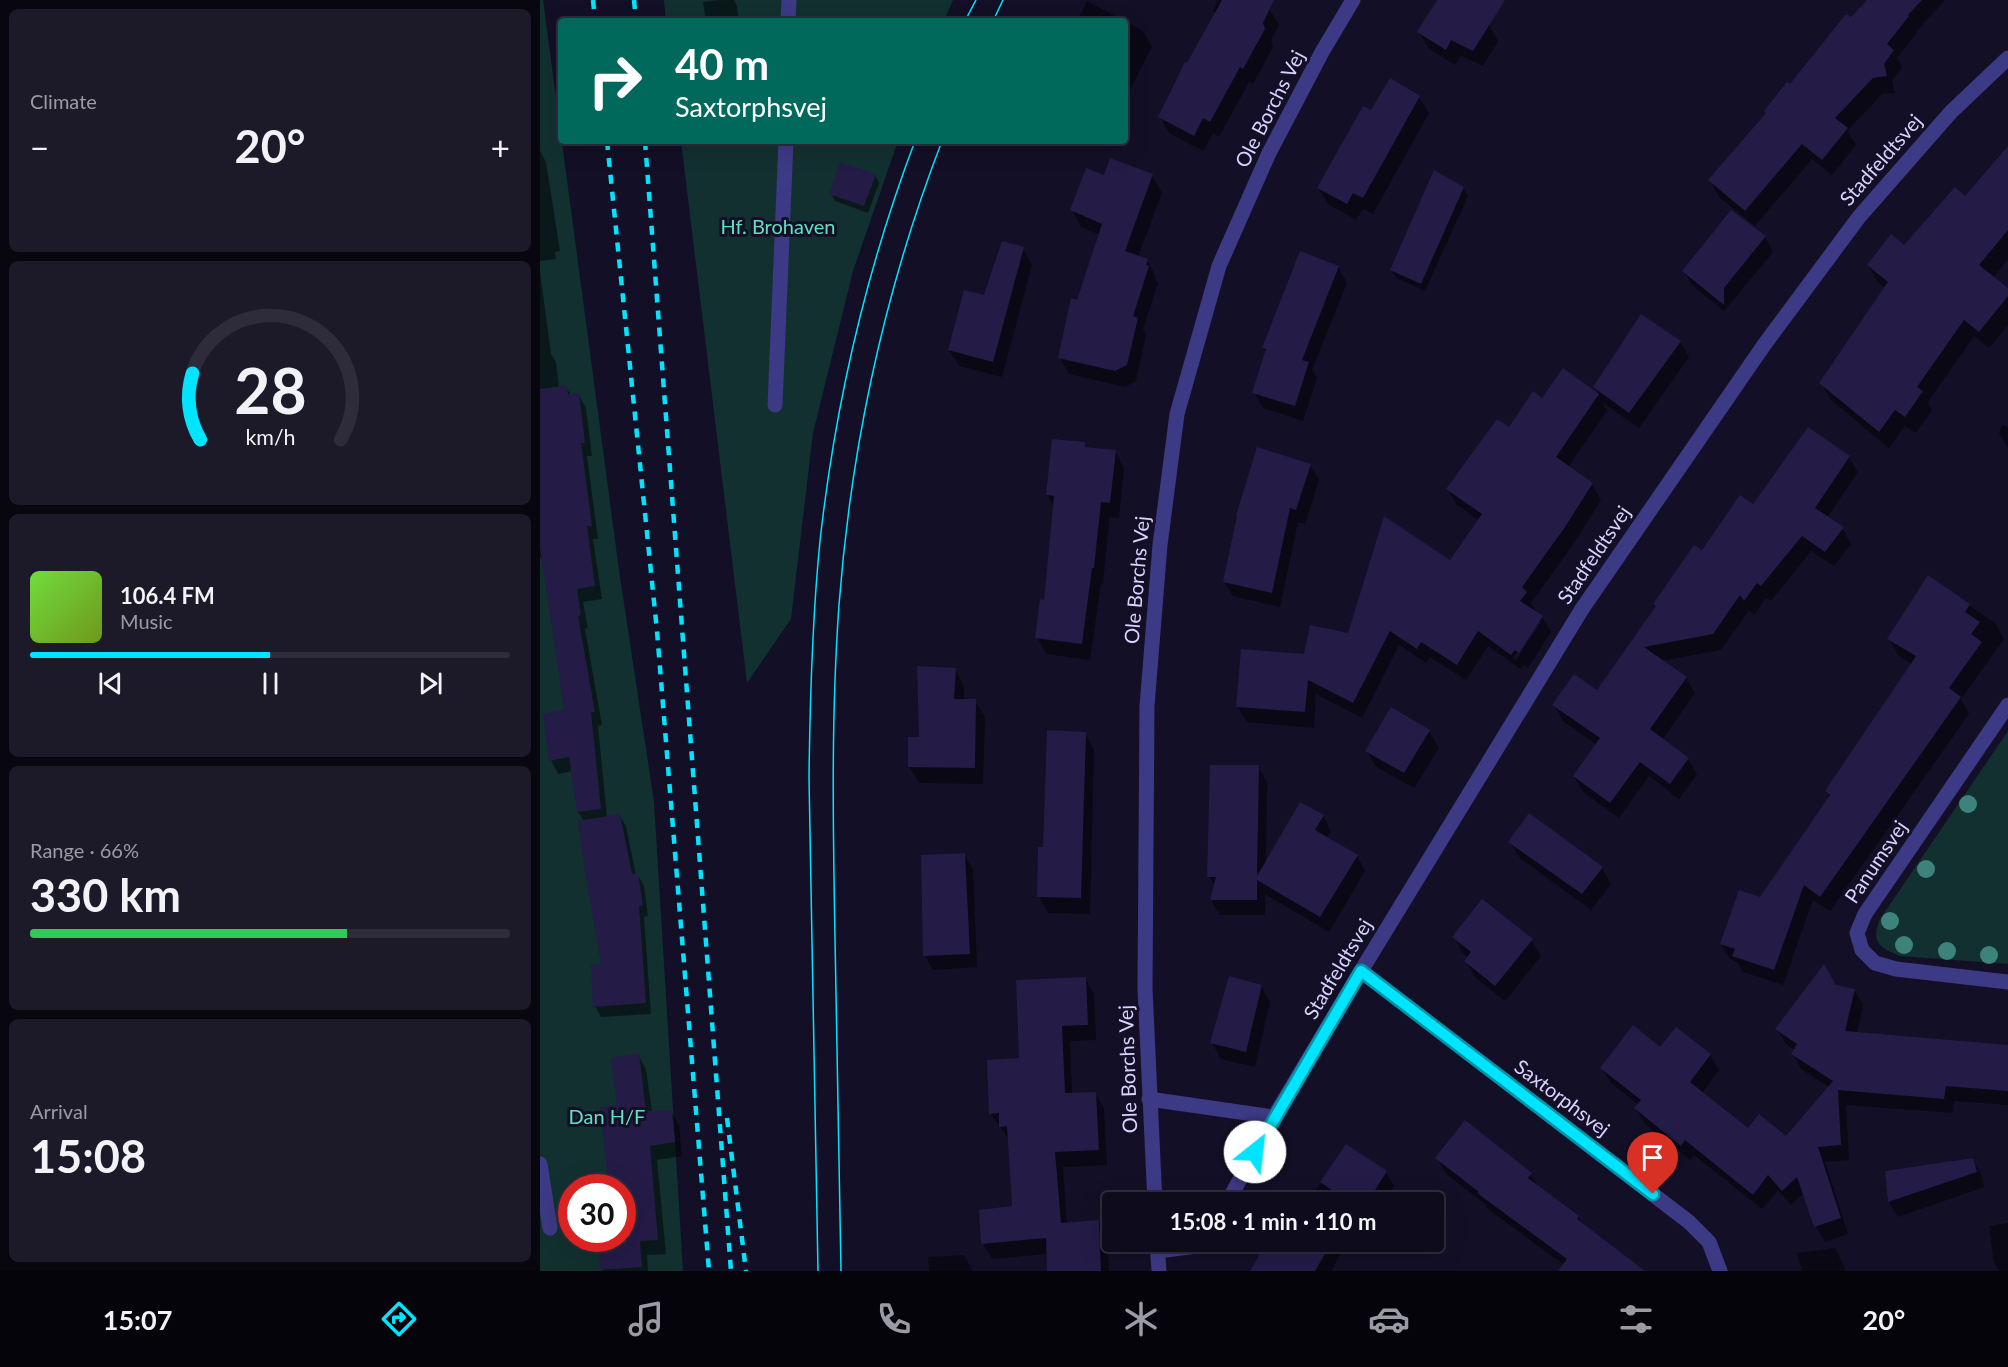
<!DOCTYPE html>
<meta charset="utf-8">
<style>
:root{--surface:#0e0b1c;--page:#1c1929;--text:#f1f3f6;--muted:#9b9ba3;--line:#2e2b3b;--accent:#00e5ff}
body{margin:0;font-family:Lato,sans-serif;background:var(--page);color:var(--text);height:100vh;display:flex;flex-direction:column;font-size:22px;white-space:nowrap}
*{box-sizing:border-box;margin:0}
p{font-size:20px;color:var(--muted)}
.icon{flex:none;width:33px;height:33px;fill:none;stroke:currentColor;stroke-width:2;stroke-linecap:round;stroke-linejoin:round}
.map{position:relative;flex:1;overflow:hidden}
.sheet{display:flex;flex-direction:column;gap:9px;padding:9px;background:#08060f;width:540px}
.sheet>*{flex:none}
.top-card{position:absolute;left:18px;top:18px;width:570px;height:126px;border-radius:6px;box-shadow:0 6px 24px #0002,0 0 0 2px var(--line);background:#00695c;color:#fff;overflow:hidden}
.speed{position:absolute;left:18px;top:1174px;display:flex;gap:12px;font-size:30px;font-weight:700;text-align:center}
.speed>*{display:grid;place-content:center;width:78px;height:78px;border-radius:50%;background:var(--surface);box-shadow:0 6px 24px #0002,0 0 0 2px var(--line);line-height:1}
.speed .limit{border:9px solid #d22;background:#fff;color:#111}
.pin{position:absolute;display:grid;place-items:center;width:51px;height:51px;color:#fff;margin:-62px -26px;border-radius:50% 50% 50% 0;rotate:-45deg;box-shadow:0 0 6px #0007}
.pin .icon{rotate:45deg}
.me{position:absolute;width:66px;margin:-33px;rotate:29deg;stroke-linejoin:round;filter:drop-shadow(0 0 4px #0008)}
.turn{display:flex;align-items:center;gap:21px;height:126px;padding:0 18px;font-size:27px}
.turn .icon{width:78px;height:78px;stroke-width:2.5}
.turn b{display:block;font-size:42px;line-height:51px}
.big{font-size:45px;font-weight:700;line-height:1.1}
.sheet .widget{flex:1;display:flex;flex-direction:column;justify-content:center;gap:9px;min-width:0;padding:0 21px;border-radius:9px;background:var(--page)}
.sheet .dial{align-items:center;gap:0}
.dial svg{height:156px;overflow:visible;fill:none;stroke:var(--line);stroke-width:7;stroke-linecap:round;text-anchor:middle}
.dial text{fill:var(--text);stroke:none}
.song{display:flex;align-items:center;gap:18px}
.cover{width:72px;height:72px;border-radius:9px;background:linear-gradient(135deg,hsl(100 70% 55%),hsl(80 70% 35%))}
.played{height:6px;border-radius:3px;background:linear-gradient(90deg,var(--accent) 50%,var(--line) 50%)}
.keys{display:flex;justify-content:space-around;direction:ltr}
.heat{display:flex;justify-content:space-between;align-items:center;font-size:33px;direction:ltr}
.charge{height:9px;border-radius:4px;background:linear-gradient(90deg,#34c759 66%,var(--line) 0)}
.trip{position:absolute;left:562px;top:1192px;width:342px;height:60px;border-radius:6px;background:var(--surface);box-shadow:0 6px 24px #0002,0 0 0 2px var(--line);font-weight:700;line-height:60px;text-align:center}
.menu{display:flex;height:96px;justify-content:space-around;align-items:center;background:#06040b;color:var(--muted)}
.menu .icon{width:42px;height:42px}
.menu .active{color:var(--accent)}
.menu b{font-size:27px;color:var(--text)}
main{display:flex;flex:1;min-height:0}
.map>svg:first-child{display:block}
.green{fill:#12302f;fill-rule:evenodd}
.shadow{fill:#0007;fill-rule:evenodd}
.building{fill:#241b47}
.lines{fill:none;stroke-linecap:round;stroke-linejoin:round}
.minor{stroke:#3d3a85;stroke-width:15}
.tram{stroke:#00e5ff;stroke-width:1.5}
.rail{stroke:#00e5ff;stroke-width:4.5;stroke-dasharray:9 8;stroke-linecap:butt}
.tree{fill:#3d827b}
.route-casing{stroke:#0095a6;stroke-width:15}
.route{stroke:#00e5ff;stroke-width:10}
.labels{text-anchor:middle;stroke-width:6;stroke-linejoin:round;paint-order:stroke}
.street-label{font-size:20px;fill:#d9d4ff;stroke:#130f26}
.park-label{font-size:20px;fill:#5fe0c0;stroke:#130f26}
</style>
<main>
<section class="sheet">
<div class="widget"><p>Climate</p>
<div class="heat"><a>−</a><b class="big">20°</b><a>+</a></div>
</div>
<div class="widget dial"><svg viewBox="0 0 100 80">
<path d="M14 69A42 42 0 1 1 86 69"/>
<path d="M14 69A42 42 0 0 1 10 35" stroke="#00e5ff"/>
<text x="50" y="56" font-size="32" font-weight="700">28</text>
<text x="50" y="72" font-size="11">km/h</text>
</svg></div>
<div class="widget">
<div class="song"><i class="cover"></i><div><b>106.4 FM</b><p>Music</p></div></div>
<div class="played"></div>
<div class="keys"><svg class="icon" aria-label="previous" viewBox="0 0 24 24"><path d="M18 5L8 12l10 7zM5 5v14"/></svg><svg class="icon" aria-label="pause" viewBox="0 0 24 24"><path d="M8 5v14M16 5v14"/></svg><svg class="icon" aria-label="next" viewBox="0 0 24 24"><path d="M6 5l10 7-10 7zM19 5v14"/></svg></div>
</div>
<div class="widget"><p>Range · 66%</p><b class="big">330 km</b><div class="charge"></div></div>
<div class="widget"><p>Arrival</p><b class="big">15:08</b></div>
</section>
<div class="map">
<svg width="1468" height="1271" viewBox="0 0 1468 1271">
<rect width="100%" height="100%" fill="#130f26"/>
<g class="green">
<path d="M0 0H3L79 570 114 802 143 1271H0ZM32 1188H82V1239H32Z"/>
<polygon points="124,0 413,0 404,21 126,21"/>
<polygon points="141,141 358,141 313,271 273,433 251,619 207,683"/>
<path d="M1468 731V964L1360 956C1338 947 1331 942 1340 919Z"/>
</g>
<g class="shadow">
<polygon points="178,0 194,0 197,6 199,21 166,21 163,2"/>
<polygon points="678,0 713,0 729,9 739,25 731,40 733,47 713,84 709,82 679,137 673,133 663,151 629,133 620,116 676,15 673,10"/>
<polygon points="899,0 909,0 949,25 958,41 943,66 921,56 915,65 888,48 879,32"/>
<polygon points="1329,0 1405,0 1376,32 1377,33 1357,58 1362,67 1352,81 1355,93 1342,94 1307,131 1316,145 1292,175 1272,159 1215,226 1179,197 1170,180 1251,86"/>
<polygon points="547,1 584,21 537,21"/>
<polygon points="585,21 603,31 612,47 585,99"/>
<polygon points="879,97 889,113 833,214 823,209 816,220 788,204 778,188 831,112"/>
<polygon points="0,151 6,162 20,251 15,252 16,259 0,261"/>
<polygon points="1455,163 1468,174 1468,259 1453,278 1468,290 1468,325 1449,348 1434,336 1388,402 1392,410 1376,433 1365,426 1349,448 1291,400 1281,383 1346,288 1338,282 1328,265 1364,247 1425,198"/>
<polygon points="335,175 339,183 328,213 295,201 291,193"/>
<polygon points="612,176 622,192 598,257 607,260 616,277 615,279 618,283 603,329 606,335 596,381 585,387 529,374 520,358 560,235 541,227 532,210 565,177"/>
<polygon points="923,188 928,196 885,291 856,278 851,270"/>
<polygon points="1225,237 1233,252 1184,311 1152,285 1144,271"/>
<polygon points="483,249 492,265 462,377 419,366 409,350 445,297"/>
<polygon points="798,267 807,283 772,370 777,378 763,421 723,408 714,392 726,353 723,348"/>
<polygon points="0,271 11,354 16,362 19,388 26,387 31,395 38,394 46,408 52,456 47,456 58,539 53,539 62,599 43,602 48,628 45,629 62,725 58,726 67,817 79,815 86,826 96,875 98,875 104,886 108,916 104,917 111,1014 61,1017 55,1006 62,966 44,821 38,812 33,771 18,774 11,760 25,711 4,563 0,557"/>
<path d="M1140 342 1149 357 1099 428 1062 402 1067 411 1028 467 1052 484 1061 500 1034 543 991 603 995 609 993 611 1002 617 1011 632 988 668 984 665 981 669 948 646 926 680 890 657 886 663 859 645 822 718 776 694 774 728 707 722 698 707 765 656 809 635 911 562 940 521 917 505 908 489 969 429 1002 400 1023 370 1060 397 1055 387ZM998 622H1001L976 660 973 658Z"/>
<polygon points="1462,425 1468,427 1468,448 1459,433"/>
<polygon points="544,443 547,448 575,451 584,468 579,518 570,517 563,584 561,584 550,660 506,654 497,637 505,601 515,508 507,495"/>
<polygon points="1309,457 1318,472 1287,518 1302,528 1311,544 1294,566 1271,551 1231,601 1226,598 1214,615 1209,610 1181,650 1121,661 1146,678 1155,693 1122,740 1148,759 1157,774 1139,799 1109,776 1079,818 1043,792 1034,776 1057,745 1023,721 1014,705 1057,692 1117,608 1115,604 1162,553 1213,506"/>
<polygon points="770,465 779,480 765,524 758,522 740,607 693,596 684,582"/>
<polygon points="1388,577 1455,623 1464,639 1421,699 1429,714 1290,911 1273,900 1243,985 1203,972 1197,962 1190,959 1181,944 1220,899 1290,798 1286,791 1372,664 1358,655 1349,639"/>
<polygon points="415,669 424,686 424,701 435,701 445,717 443,784 379,783 369,767 381,738"/>
<polygon points="852,709 889,731 899,748 874,788 836,767 827,751"/>
<polygon points="545,733 554,750 550,914 508,913 499,897 504,848"/>
<polygon points="718,767 727,782 726,864 783,816 791,831 787,839 817,856 825,871 789,932 725,894 725,915 680,915 671,900 675,886 669,876"/>
<polygon points="970,842 1062,868 1071,884 1051,910 980,858"/>
<polygon points="424,855 433,869 437,967 393,970 385,956 383,857"/>
<polygon points="914,937 991,940 1001,956 965,1001 935,977 926,961 929,958 923,954"/>
<polygon points="545,978 554,994 556,1040 530,1041 532,1094 555,1093 564,1109 567,1165 523,1167 527,1224 558,1221 567,1237 569,1271 509,1271 508,1254 452,1259 443,1244 474,1208 470,1141 450,1113 481,1060"/>
<polygon points="721,986 730,1002 715,1067 681,1059 672,1043"/>
<polygon points="1295,986 1314,990 1323,1005 1317,1033 1468,1046 1468,1105 1414,1101 1413,1113 1306,1105 1309,1160 1285,1162 1308,1234 1285,1242 1276,1227 1264,1193 1251,1205 1238,1190 1222,1209 1154,1155 1150,1160 1105,1124 1096,1109 1099,1105 1071,1083 1062,1068 1121,1049 1170,1055 1179,1070 1162,1093 1208,1130 1246,1138 1289,1087 1261,1069 1253,1054 1255,1050 1246,1044 1237,1029"/>
<polygon points="98,1055 106,1069 112,1112 131,1111 139,1125 142,1156 117,1160 126,1254 107,1255 108,1271 62,1271 60,1239 82,1239 82,1188 71,1188 79,1107"/>
<polygon points="806,1146 846,1172 854,1186 843,1203 767,1203"/>
<polygon points="897,1158 990,1174 999,1188 1038,1217 1042,1225 1102,1271 1020,1271 1024,1265 948,1209 945,1204 906,1174"/>
<polygon points="1432,1159 1441,1174 1444,1187 1358,1217 1349,1202 1346,1172"/>
<polygon points="1468,1223 1468,1271 1459,1271 1454,1263 1449,1226"/>
<polygon points="744,1242 807,1242 791,1271 712,1271"/>
<polygon points="1295,1248 1306,1271 1262,1271 1257,1253"/>
<polygon points="424,1255 433,1271 389,1271 388,1257"/>
</g>
<g class="building">
<polygon points="682,0 734,0 723,23 725,29 703,69 700,67 670,122 663,118 654,136 618,117 645,62 647,63"/>
<polygon points="897,0 965,0 933,51 911,40 906,50 877,32"/>
<polygon points="1327,0 1382,0 1368,15 1369,16 1347,44 1354,50 1344,64 1347,76 1333,78 1295,118 1308,128 1282,160 1262,144 1205,211 1168,180 1226,113 1224,111 1247,82 1250,84 1306,14 1311,17"/>
<polygon points="850,78 880,96 823,198 813,193 807,204 777,188 823,106 831,110"/>
<polygon points="1468,146 1468,230 1439,265 1468,288 1468,296 1439,332 1424,320 1377,387 1383,391 1365,417 1355,410 1339,432 1279,383 1348,282 1327,265 1351,234 1364,245 1415,187 1425,196"/>
<polygon points="570,158 613,174 585,251 608,259 606,265 609,266 593,316 598,318 587,365 575,371 518,358 531,298 537,300 562,224 530,210 546,168 564,175"/>
<polygon points="300,162 336,174 324,206 289,194"/>
<polygon points="894,170 924,187 881,284 850,270"/>
<polygon points="1191,210 1226,236 1184,288 1184,305 1142,271"/>
<polygon points="462,241 484,247 453,362 408,350 424,290 444,295"/>
<polygon points="760,251 799,266 762,360 769,362 755,406 712,393 726,349 722,348"/>
<polygon points="1101,314 1141,341 1089,413 1053,387"/>
<polygon points="1023,368 1059,394 1016,457 1053,483 1025,527 982,587 987,592 980,601 1003,616 979,653 975,650 971,655 938,631 917,665 881,642 877,649 850,631 813,703 768,680 765,712 696,707 701,649 764,654 770,625 808,633 844,516 910,560 942,514 906,489 957,419 969,427 993,391 1002,398"/>
<polygon points="27,385 28,394 39,393 45,443 41,443 52,526 47,526 55,586 37,589 41,615 38,616 55,712 51,712 61,809 37,812 29,757 9,761 3,714 24,710 0,547 0,389"/>
<polygon points="1268,427 1310,456 1275,508 1304,527 1285,552 1262,536 1221,586 1217,583 1204,601 1200,595 1173,634 1104,647 1147,677 1110,729 1149,758 1130,784 1100,762 1070,803 1033,776 1060,738 1012,705 1034,674 1057,690 1116,606 1113,604 1154,545 1162,550 1200,495 1213,504"/>
<polygon points="512,439 545,442 545,447 576,450 570,503 561,502 554,568 552,568 542,644 495,638 500,599 504,600 514,496 506,495"/>
<polygon points="717,447 771,464 756,510 750,508 732,593 683,582 697,516 696,516"/>
<polygon points="1388,575 1430,604 1425,612 1440,622 1431,634 1442,642 1409,688 1421,697 1280,897 1264,885 1234,970 1192,956 1195,949 1180,944 1199,890 1220,897 1290,795 1285,791 1376,656 1347,639"/>
<polygon points="377,666 416,668 414,699 436,699 435,768 368,767 368,737 379,737"/>
<polygon points="851,707 890,730 864,773 825,751"/>
<polygon points="507,730 546,732 541,898 497,897 498,847 503,847"/>
<polygon points="670,765 719,765 717,876 760,802 784,815 775,830 818,855 780,917 717,880 717,900 670,900 676,877 667,877"/>
<polygon points="989,813 1063,867 1042,894 968,842"/>
<polygon points="80,814 92,874 98,873 103,905 99,906 106,1003 53,1007 51,965 61,964 44,867 38,821"/>
<polygon points="425,853 430,954 383,956 381,855"/>
<polygon points="942,899 993,939 955,986 924,961 931,952 912,937"/>
<polygon points="1284,964 1296,985 1315,989 1305,1031 1468,1045 1468,1091 1406,1086 1404,1099 1298,1090 1301,1145 1278,1147 1301,1218 1274,1227 1257,1177 1242,1191 1228,1175 1213,1195 1145,1140 1141,1146 1094,1108 1101,1100 1060,1068 1093,1025 1120,1047 1136,1027 1171,1054 1150,1082 1208,1128 1219,1114 1246,1136 1293,1081 1251,1054 1257,1044 1235,1029"/>
<polygon points="689,976 722,985 706,1052 670,1043"/>
<polygon points="546,977 548,1025 522,1026 525,1093 556,1092 559,1150 515,1152 521,1223 559,1220 561,1271 507,1271 506,1238 441,1244 439,1210 472,1206 467,1126 459,1127 459,1113 449,1114 447,1060 479,1058 476,980"/>
<polygon points="99,1053 106,1111 132,1110 135,1142 110,1146 118,1240 100,1241 102,1267 60,1270 59,1239 82,1239 82,1188 69,1188 60,1107 77,1105 71,1058"/>
<polygon points="925,1120 992,1173 988,1178 1039,1216 1037,1219 1105,1271 1018,1271 1027,1259 937,1193 939,1192 895,1158"/>
<polygon points="806,1144 847,1171 827,1203 790,1203 796,1193 780,1182"/>
<polygon points="1433,1158 1437,1172 1348,1202 1345,1171"/>
<polygon points="727,1242 792,1242 775,1271 710,1271"/>
</g>
<g class="lines">
<g class="minor">
<polyline points="248,21 249,0"/>
<polyline points="235,405 246,141"/>
<polyline points="1468,705 1325,914 1317,933 1322,950 1335,963 1356,969 1468,982"/>
<polyline points="821,971 1149,1222 1169,1242 1180,1271"/>
<polyline points="609,1099 734,1117"/>
<polyline points="0,1164 10,1228"/>
<polyline points="615,1203 605,989 607,706 620,545 637,414 679,266 729,153 782,52 813,0"/>
<polyline points="687,1203 734,1117 821,971 1042,609 1224,345 1319,217 1411,112 1468,58"/>
<polyline points="617,1242 619,1271"/>
<polyline points="618,1251 664,1245 666,1242"/>
</g>
<g class="tram">
<polyline points="425,21 436,0"/>
<polyline points="453,21 463,0"/>
<path d="M278 1271 269 777C270 698 272 620 280 541 295 406 327 268 375 141"/>
<path d="M301 1271C299 1160 297 1049 295 938 293 827 291 716 299 605 311 447 345 289 402 141"/>
</g>
<g class="rail">
<polyline points="53,0 55,21"/>
<polyline points="94,0 96,21"/>
<polyline points="67,141 117,631 169,1271"/>
<polyline points="105,141 191,1271"/>
<polyline points="187,1118 206,1271"/>
</g>
</g>
<g class="tree">
<circle cx="1428" cy="804" r="9"/>
<circle cx="1386" cy="869" r="9"/>
<circle cx="1350" cy="921" r="9"/>
<circle cx="1364" cy="945" r="9"/>
<circle cx="1407" cy="951" r="9"/>
<circle cx="1449" cy="955" r="9"/>
</g>
<g class="lines">
<defs>
<polyline id="route" points="715,1152 821,971 1113,1194"/>
</defs>
<use href="#route" class="route-casing"/>
<use href="#route" class="route"/>
</g>
<g class="labels">
<g class="street-label">
<text transform="translate(730 109) rotate(-63)" y="7">Ole Borchs Vej</text>
<text transform="translate(1341 160) rotate(-49)" y="7">Stadfeldtsvej</text>
<text transform="translate(1054 555) rotate(-56)" y="7">Stadfeldtsvej</text>
<text transform="translate(597 580) rotate(-85)" y="7">Ole Borchs Vej</text>
<text transform="translate(1336 862) rotate(-56)" y="7">Panumsvej</text>
<text transform="translate(798 969) rotate(-59)" y="7">Stadfeldtsvej</text>
<text transform="translate(588 1069) rotate(-92)" y="7">Ole Borchs Vej</text>
<text transform="translate(1022 1098) rotate(37)" y="7">Saxtorphsvej</text>
</g>
<g class="park-label">
<text x="238" y="234">Hf. Brohaven</text>
<text x="67" y="1124">Dan H/F</text>
</g>
</g>
</svg>
<div class="speed"><div class="limit">30</div></div>
<div class="pin" style="left:1113px;top:1194px;background:#d93025"><svg class="icon" aria-label="arrive" viewBox="0 0 24 24"><path d="M6 21V4h12l-3 4 3 4H6"/></svg></div>
<svg class="me" style="left:715px;top:1152px" viewBox="-20 -20 40 40"><circle r="19" fill="#fff"/><path d="M0-13L10 11 0 6-10 11z" fill="#00e5ff"/></svg>
<div class="trip">15:08 · 1 min · 110 m</div>
<div class="top-card">
<div class="turn"><svg class="icon" aria-label="right" viewBox="0 0 24 24"><path d="M7 20v-9h11M14 6l5 5-5 5"/></svg><div><b>40 m</b>Saxtorphsvej</div></div>
</div>
</div>
</main>
<nav class="menu">
<b>15:07</b>
<svg class="icon active" aria-label="directions" viewBox="0 0 24 24"><path d="M12 3l9 9-9 9-9-9zM9 14v-3h6M13 9l2 2-2 2"/></svg>
<svg class="icon" aria-label="music" viewBox="0 0 24 24"><path d="M9 18V5l10-2v13"/><circle cx="6" cy="18" r="3"/><circle cx="16" cy="16" r="3"/></svg>
<svg class="icon" aria-label="phone" viewBox="0 0 24 24"><path d="M5 4h4l2 5-3 2q2 4 5 5l2-3 5 2v4C11 20 4 13 5 4z"/></svg>
<svg class="icon" aria-label="climate" viewBox="0 0 24 24"><path d="M12 3v18M4 7l16 10M4 17L20 7"/></svg>
<svg class="icon" aria-label="car" viewBox="0 0 24 24"><path d="M5 17H2v-5l4-1 3-4h7l3 4 3 1v5h-3M9 17h6M6 11h13"/><circle cx="7" cy="17" r="2"/><circle cx="17" cy="17" r="2"/></svg>
<svg class="icon" aria-label="filters" viewBox="0 0 24 24"><path d="M4 7h16M4 17h16"/><circle cx="9" cy="7" r="2"/><circle cx="15" cy="17" r="2"/></svg>
<b>20°</b>
</nav>
